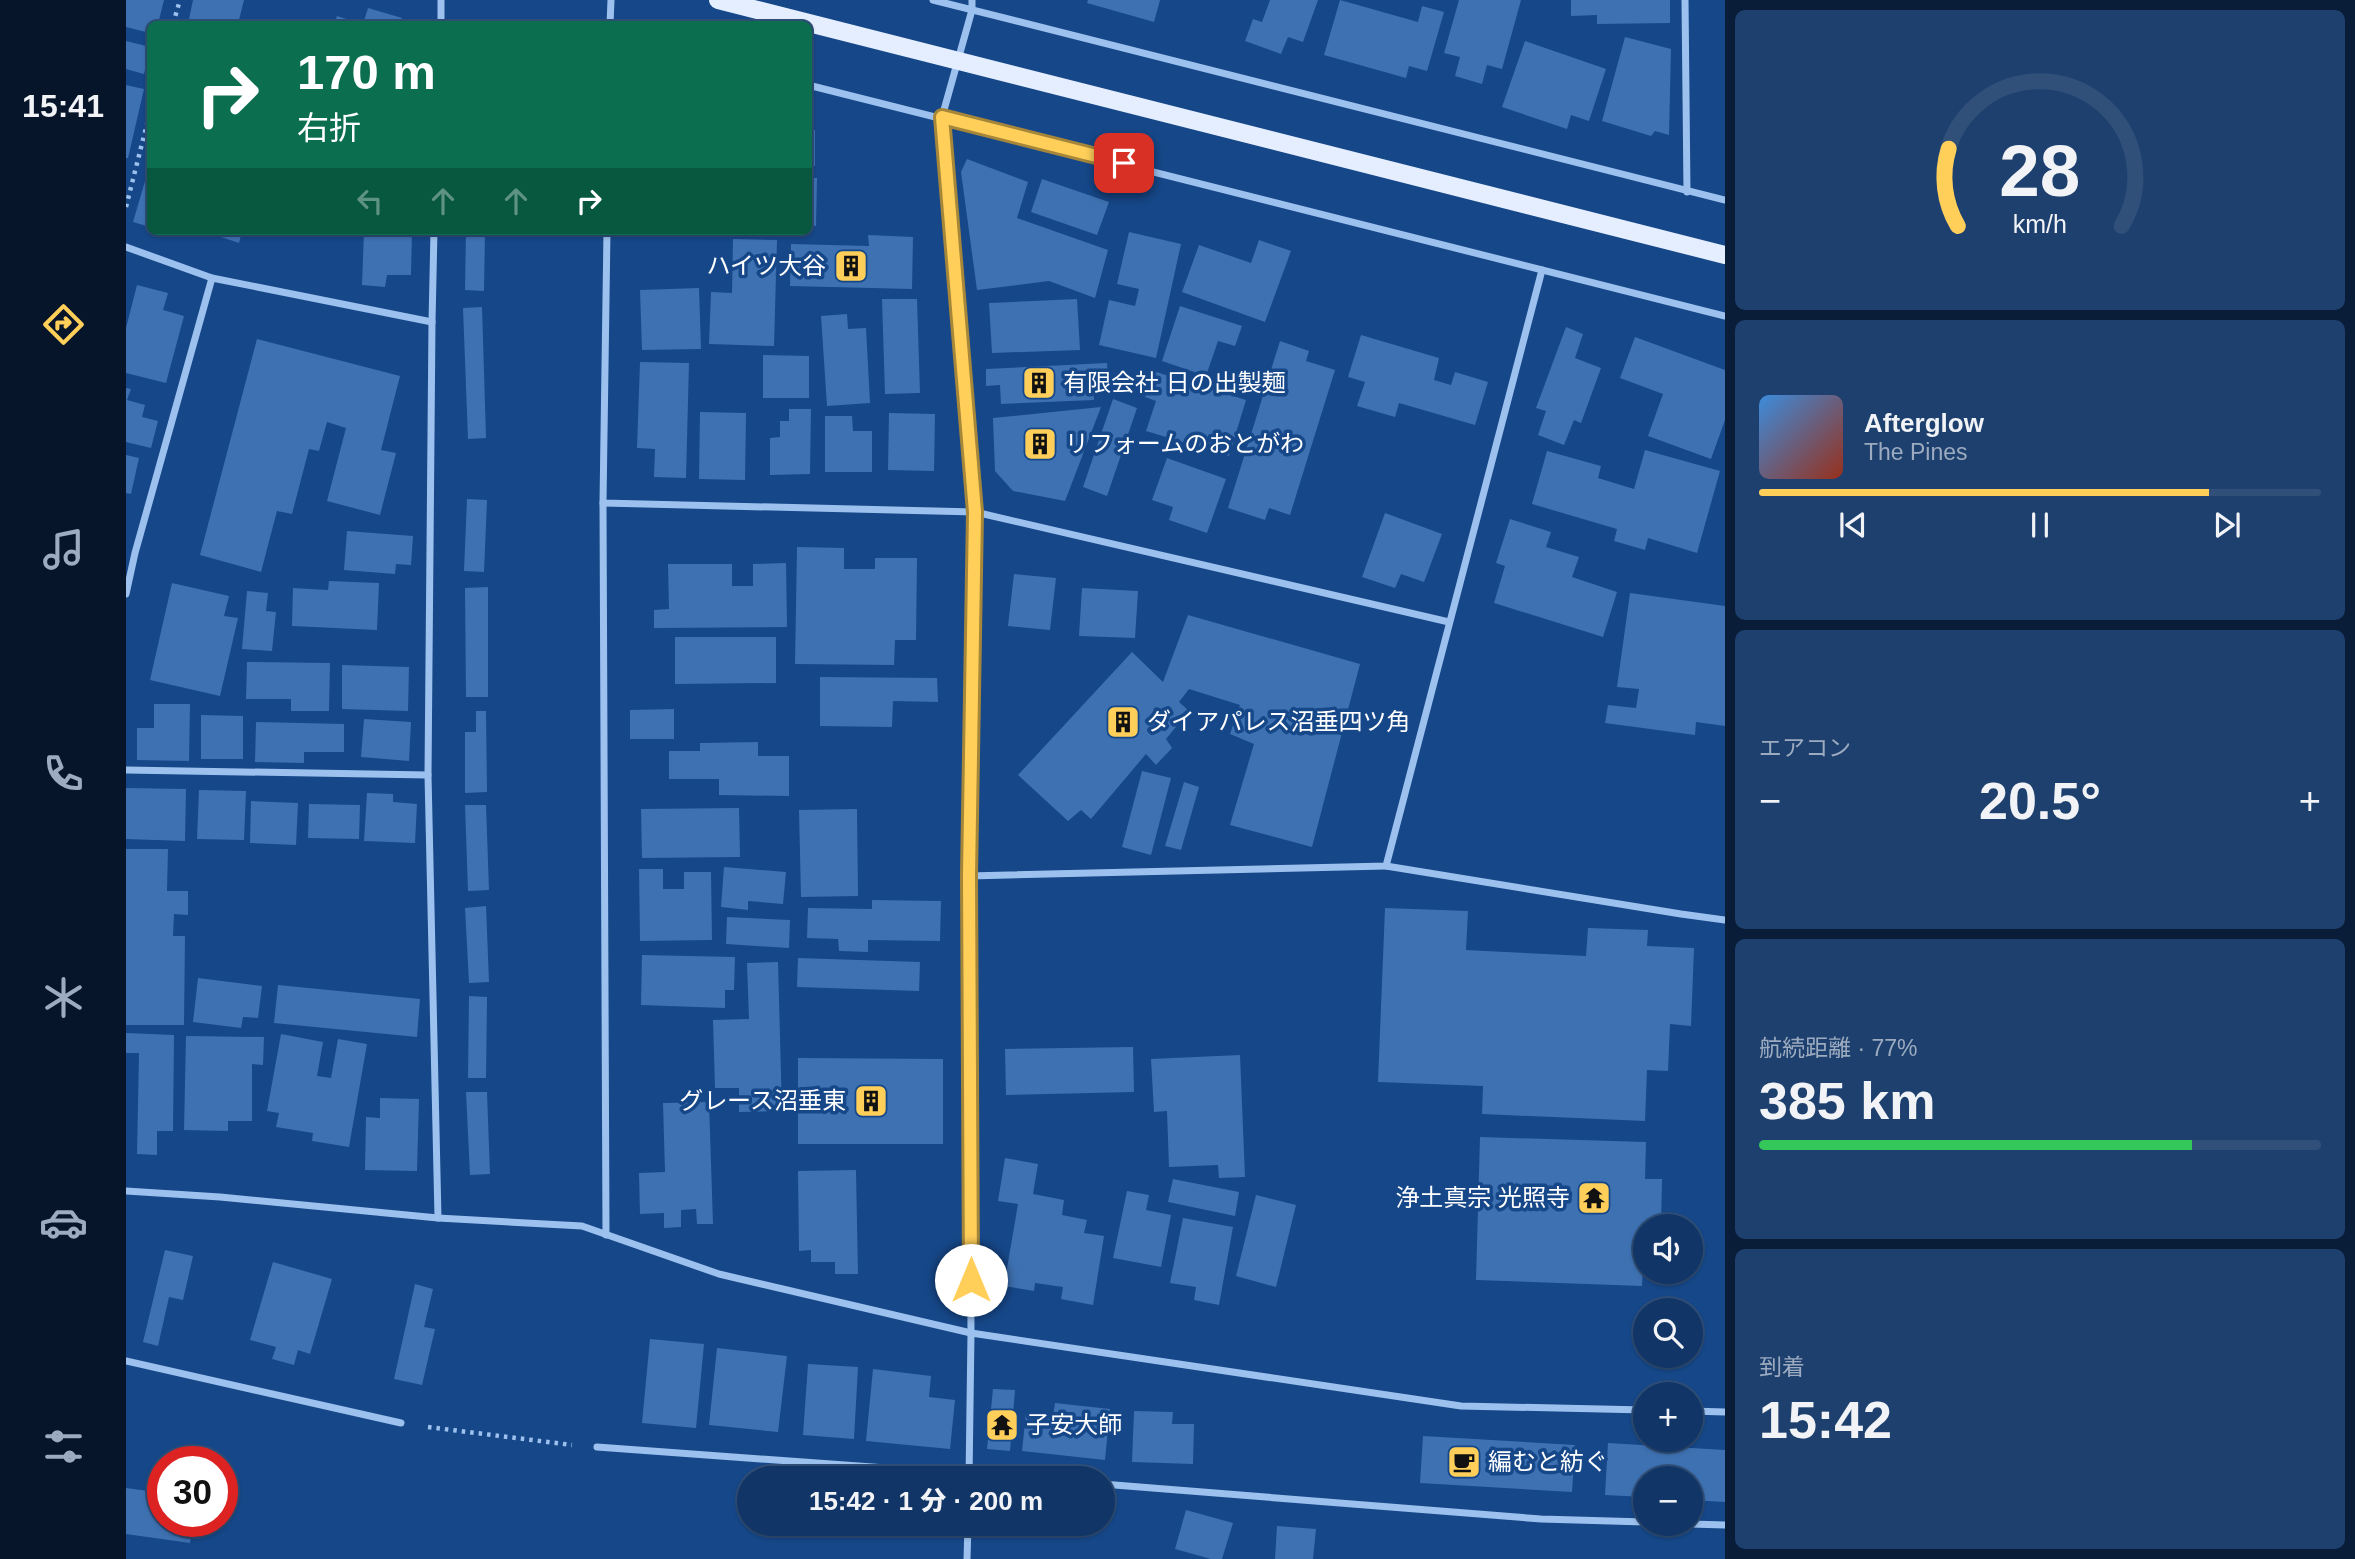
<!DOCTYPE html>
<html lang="ja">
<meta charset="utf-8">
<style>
:root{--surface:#103566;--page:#1e406f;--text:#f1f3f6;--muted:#9cabbf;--line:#30507a;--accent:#ffcf5a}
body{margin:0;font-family:Arial,"Noto Sans JP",sans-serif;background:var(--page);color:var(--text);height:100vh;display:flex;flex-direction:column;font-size:26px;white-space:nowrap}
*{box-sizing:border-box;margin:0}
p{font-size:23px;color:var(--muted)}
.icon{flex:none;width:38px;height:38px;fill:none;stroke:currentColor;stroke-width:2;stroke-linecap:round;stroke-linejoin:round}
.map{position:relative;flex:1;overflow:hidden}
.panel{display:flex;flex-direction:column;gap:10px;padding:10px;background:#091d38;width:630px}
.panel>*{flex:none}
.banner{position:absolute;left:21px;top:21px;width:665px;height:214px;border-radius:10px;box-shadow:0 2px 5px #0004,0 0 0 2px var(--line);background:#0b6e4f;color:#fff;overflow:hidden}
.controls{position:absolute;left:1507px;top:1214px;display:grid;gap:14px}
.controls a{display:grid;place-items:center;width:70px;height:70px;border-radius:50%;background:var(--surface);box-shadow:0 2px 5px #0004,0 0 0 2px var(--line);font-size:35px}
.speed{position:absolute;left:21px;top:1446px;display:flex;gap:14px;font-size:35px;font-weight:700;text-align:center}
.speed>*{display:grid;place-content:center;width:91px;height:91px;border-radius:50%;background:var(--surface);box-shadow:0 2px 5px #0004,0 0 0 2px var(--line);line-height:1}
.speed .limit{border:10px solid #d22;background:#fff;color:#111}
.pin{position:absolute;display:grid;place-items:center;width:60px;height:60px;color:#fff;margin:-30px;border-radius:14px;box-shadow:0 4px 10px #0006}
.me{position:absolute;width:77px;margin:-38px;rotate:0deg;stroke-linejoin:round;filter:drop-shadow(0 0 5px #0008)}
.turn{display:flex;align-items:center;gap:24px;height:147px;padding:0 35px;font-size:32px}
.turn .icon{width:91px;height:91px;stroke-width:2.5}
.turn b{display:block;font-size:49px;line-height:60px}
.lanes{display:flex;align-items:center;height:66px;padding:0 35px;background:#0003;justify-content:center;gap:35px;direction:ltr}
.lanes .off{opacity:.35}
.big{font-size:52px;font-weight:800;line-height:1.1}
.panel .widget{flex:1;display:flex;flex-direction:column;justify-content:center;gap:10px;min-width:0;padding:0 24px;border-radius:10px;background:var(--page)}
.panel .dial{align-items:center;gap:0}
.dial svg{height:182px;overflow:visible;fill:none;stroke:var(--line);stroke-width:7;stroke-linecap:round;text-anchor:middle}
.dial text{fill:var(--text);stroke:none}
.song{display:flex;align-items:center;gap:21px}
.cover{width:84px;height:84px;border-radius:10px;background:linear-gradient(135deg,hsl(210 70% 55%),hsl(10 70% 35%))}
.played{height:7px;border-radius:4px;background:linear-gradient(90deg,var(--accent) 80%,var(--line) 80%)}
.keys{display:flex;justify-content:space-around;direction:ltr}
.heat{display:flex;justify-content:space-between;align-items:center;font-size:38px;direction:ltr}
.charge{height:10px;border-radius:5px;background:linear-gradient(90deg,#34c759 77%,var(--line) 0)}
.trip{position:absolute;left:611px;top:1466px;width:378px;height:70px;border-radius:35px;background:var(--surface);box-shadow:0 2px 5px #0004,0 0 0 2px var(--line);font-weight:800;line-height:70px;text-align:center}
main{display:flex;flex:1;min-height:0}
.tab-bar{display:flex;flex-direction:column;width:126px;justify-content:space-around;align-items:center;background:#061529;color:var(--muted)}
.tab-bar .icon{width:49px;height:49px}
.tab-bar .selected{color:var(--accent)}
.tab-bar b{font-size:32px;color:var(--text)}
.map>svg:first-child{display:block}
.building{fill:#3e71b2}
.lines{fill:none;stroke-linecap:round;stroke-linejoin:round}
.path{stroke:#9cc1ee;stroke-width:4.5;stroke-dasharray:3.5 5;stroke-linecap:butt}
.minor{stroke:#9cc1ee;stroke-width:7}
.primary{stroke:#e4eeff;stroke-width:18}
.route-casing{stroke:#a6873a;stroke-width:18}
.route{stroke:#ffcf5a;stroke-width:12}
.labels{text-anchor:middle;stroke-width:7;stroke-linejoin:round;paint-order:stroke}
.poi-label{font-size:24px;fill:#fff;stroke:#164788;text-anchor:start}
</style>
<main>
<nav class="tab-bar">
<b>15:41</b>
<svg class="icon selected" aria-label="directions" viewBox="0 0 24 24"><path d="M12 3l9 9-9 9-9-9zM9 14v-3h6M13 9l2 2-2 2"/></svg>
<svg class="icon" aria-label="music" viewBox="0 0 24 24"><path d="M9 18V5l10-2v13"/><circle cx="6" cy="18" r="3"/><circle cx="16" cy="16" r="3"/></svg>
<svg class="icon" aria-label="phone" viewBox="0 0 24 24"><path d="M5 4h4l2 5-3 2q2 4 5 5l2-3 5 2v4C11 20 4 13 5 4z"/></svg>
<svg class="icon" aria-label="climate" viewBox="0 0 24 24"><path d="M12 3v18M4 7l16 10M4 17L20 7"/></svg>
<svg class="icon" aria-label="car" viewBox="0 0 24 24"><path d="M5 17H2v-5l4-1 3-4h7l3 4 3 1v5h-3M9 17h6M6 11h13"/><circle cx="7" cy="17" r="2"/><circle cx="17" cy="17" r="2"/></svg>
<svg class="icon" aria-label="filters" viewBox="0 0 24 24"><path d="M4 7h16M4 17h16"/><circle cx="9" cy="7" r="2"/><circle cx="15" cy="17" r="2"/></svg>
</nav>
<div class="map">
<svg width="1599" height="1559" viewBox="0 0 1599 1559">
<rect width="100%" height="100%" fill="#164788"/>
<g class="building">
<polygon points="0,0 38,0 32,24 24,24 24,33 0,27"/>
<polygon points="67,0 118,0 112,24 62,24"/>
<polygon points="962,0 1034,0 1028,22 961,3"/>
<polygon points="1144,0 1192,0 1177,42 1162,37 1155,54 1119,41 1127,19 1136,22"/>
<polygon points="1214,0 1292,22 1296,6 1318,12 1301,71 1283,66 1280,78 1198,55"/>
<polygon points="1333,0 1395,0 1376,69 1361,65 1356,84 1329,76 1334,57 1318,53"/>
<polygon points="1445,0 1544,0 1544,23 1471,24 1471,15 1445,16"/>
<polygon points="242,8 276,18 274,24 237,24"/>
<polygon points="211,16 236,24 208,24"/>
<polygon points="1499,37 1545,49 1543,135 1529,131 1525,136 1476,121"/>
<polygon points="0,41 24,47 18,74 0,69"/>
<polygon points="1399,41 1480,69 1463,121 1445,115 1441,129 1376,107"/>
<polygon points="0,85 18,89 2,158 0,158"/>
<rect x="682" y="130" width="7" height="36"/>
<polygon points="841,159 902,182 891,218 982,250 969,298 923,281 851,290 835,172"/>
<polygon points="22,171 24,171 24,227 7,222"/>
<polygon points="682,178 691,178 690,226 682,225"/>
<polygon points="916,179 983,202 971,235 905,212"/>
<polygon points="77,231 116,231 113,243"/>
<polygon points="238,231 286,231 285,275 261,275 259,287 236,285"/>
<polygon points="340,231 359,231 358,291 339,290"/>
<polygon points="1003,232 1055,244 1030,358 973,345 983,300 1009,306 1013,289 991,284"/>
<polygon points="742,235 787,237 786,289 664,286 665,244 743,246"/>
<polygon points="607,239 651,240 648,346 583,344 585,292 606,293"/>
<polygon points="1133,240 1165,251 1139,322 1056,292 1073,245 1125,263"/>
<polygon points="11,285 42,293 37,310 58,316 40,383 0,373 0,328"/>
<polygon points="573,288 575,349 516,350 514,290"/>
<polygon points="756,299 791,299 794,393 759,394"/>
<polygon points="951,299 954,350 866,353 863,303"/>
<polygon points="1054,306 1116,326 1109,346 1092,341 1080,376 1036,361"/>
<polygon points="356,307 360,438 342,439 337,308"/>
<polygon points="721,314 722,329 740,328 744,403 701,406 695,316"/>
<polygon points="1440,327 1457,334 1449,358 1475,368 1455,423 1448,420 1438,445 1412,435 1420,411 1410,408"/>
<polygon points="1235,335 1313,358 1308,380 1325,385 1329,372 1362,382 1349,425 1273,403 1269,417 1231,406 1239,382 1222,377"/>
<polygon points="1509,337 1599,370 1599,420 1585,459 1522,436 1537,394 1494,378"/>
<polygon points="131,339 274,376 255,450 270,453 254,515 201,501 220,428 201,422 193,451 183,449 166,514 151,511 135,572 74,555"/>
<polygon points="1154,341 1183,351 1180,361 1209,370 1164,515 1143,508 1139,520 1102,508"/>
<polygon points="637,355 683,356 683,398 637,398"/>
<polygon points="514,362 563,363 560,478 528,477 529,449 511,448"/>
<polygon points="981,363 982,380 967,381 968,400 875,404 874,385 860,386 860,369"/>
<polygon points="1027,371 1120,400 1103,456 1020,431 1030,401 1019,397"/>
<polygon points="0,388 5,389 1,400 19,405 16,417 32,421 25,448 0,442"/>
<polygon points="987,399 1011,408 981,496 957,487"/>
<polygon points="975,407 939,501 887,491 869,471 867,418"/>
<polygon points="663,409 685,409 684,474 644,475 644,438 654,437 654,421 663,421"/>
<polygon points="574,412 620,413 619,480 573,479"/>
<polygon points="763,413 809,414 808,471 762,470"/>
<polygon points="699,416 726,416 727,431 746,431 746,472 699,472"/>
<polygon points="1519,450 1594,471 1571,553 1522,538 1519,550 1488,541 1491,529 1406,504 1421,451 1475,466 1472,478 1508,489"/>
<polygon points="0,455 13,458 5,494 0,493"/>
<polygon points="1041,458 1100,479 1081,533 1043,520 1047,507 1026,500"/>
<polygon points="341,499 361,500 358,572 338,571"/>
<polygon points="1259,513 1316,534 1298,582 1275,574 1269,588 1236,577"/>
<polygon points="1384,519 1425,532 1420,547 1453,557 1446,577 1491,592 1477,637 1368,603 1379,566 1370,563"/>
<polygon points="221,531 287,536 285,565 270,564 269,574 218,570"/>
<polygon points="671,547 718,548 718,569 749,569 749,558 791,558 790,640 769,640 768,665 669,664"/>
<polygon points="660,563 661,627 528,628 528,610 543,609 542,564 606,564 606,586 627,586 627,564"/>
<polygon points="888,574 930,578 924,630 882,626"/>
<polygon points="203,581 253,583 251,630 166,626 167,588 202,590"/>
<polygon points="46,583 103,596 98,616 112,618 94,696 24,680"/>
<polygon points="362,587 362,697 340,697 339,588"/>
<polygon points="956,588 1012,591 1009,638 953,636"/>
<polygon points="121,591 142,593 140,611 150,612 146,651 116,649"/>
<polygon points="1504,593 1599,606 1599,726 1570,722 1569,735 1479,723 1482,705 1510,708 1513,689 1491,687"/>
<polygon points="1062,615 1234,664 1186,847 1104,825 1128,744 1104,734 1114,705 1063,689 1053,702 1063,711 1040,739 1046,748 1030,765 1020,754 965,819 955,810 942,821 892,775 1006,652 1037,682"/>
<polygon points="549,637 650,637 650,683 549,684"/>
<polygon points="121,662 204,663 203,711 165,711 165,699 120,699"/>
<polygon points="216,665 283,667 282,711 216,709"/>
<polygon points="694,677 811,678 812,702 767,701 766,727 694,726"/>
<polygon points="28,704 64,704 63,761 11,760 11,728 28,728"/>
<polygon points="548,709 548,739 504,739 504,710"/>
<polygon points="350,711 360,711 361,792 339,793 339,732 350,732"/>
<polygon points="75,715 117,716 117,759 75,759"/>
<polygon points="238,719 285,722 283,761 235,757"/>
<polygon points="130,722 218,724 218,752 178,752 178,763 129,762"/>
<polygon points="632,742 632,756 663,756 663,796 593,795 593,779 543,779 543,751 574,751 574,743"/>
<polygon points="1016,771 1045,778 1025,855 996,847"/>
<polygon points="1058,782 1073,787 1055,850 1039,846"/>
<polygon points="0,788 60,789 59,841 0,839"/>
<polygon points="73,790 120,791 118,840 71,839"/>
<polygon points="241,793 267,794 267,802 291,804 289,843 238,841"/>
<polygon points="125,801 172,803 170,845 124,843"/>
<polygon points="183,804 234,805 233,839 182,838"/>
<polygon points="339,805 360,805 363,890 342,891"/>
<polygon points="613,808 614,857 516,858 515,809"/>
<polygon points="731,809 732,896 675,897 673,810"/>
<polygon points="0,849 42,849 41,891 62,891 62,915 48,914 47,936 59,936 58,1025 0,1025"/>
<polygon points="598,867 660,872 657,904 622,901 622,910 595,907"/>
<polygon points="513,869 537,869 537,889 558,889 558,872 585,872 586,940 514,941"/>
<polygon points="746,900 815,901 814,941 742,940 742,952 713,951 712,939 681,938 682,908 746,909"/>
<polygon points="360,906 363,982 343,983 339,908"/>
<polygon points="1259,908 1342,911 1340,950 1460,956 1462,928 1522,930 1521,946 1568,948 1565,1026 1544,1024 1542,1071 1521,1070 1519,1121 1356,1114 1357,1086 1252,1082"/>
<polygon points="601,917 664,920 663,948 600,944"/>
<polygon points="516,955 609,957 608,990 599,990 599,1008 515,1005"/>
<polygon points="672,958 794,962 793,991 671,987"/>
<polygon points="652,962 656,1111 613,1112 613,1088 589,1088 587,1020 623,1019 621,963"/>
<polygon points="72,978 136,986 132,1018 117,1017 115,1028 67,1022"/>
<polygon points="152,985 294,999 291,1037 148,1023"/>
<polygon points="343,996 361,997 360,1078 342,1078"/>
<polygon points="0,1033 48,1035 47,1131 31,1131 31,1155 11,1154 13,1053 0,1053"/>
<polygon points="155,1034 197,1042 191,1076 205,1078 212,1039 241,1044 223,1147 186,1141 187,1133 150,1127 153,1113 141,1111"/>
<polygon points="60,1036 138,1037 137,1065 126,1064 126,1121 102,1121 102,1131 58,1130"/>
<polygon points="1007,1047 1008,1092 880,1095 879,1049"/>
<polygon points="1114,1055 1119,1177 1093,1178 1092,1165 1043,1167 1041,1111 1028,1112 1025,1059"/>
<polygon points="672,1058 817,1059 817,1144 672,1144"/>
<polygon points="340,1092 361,1092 364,1174 344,1175"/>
<polygon points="254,1098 293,1099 291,1171 239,1170 240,1117 254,1118"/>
<polygon points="583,1102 587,1224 571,1224 570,1209 555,1210 555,1227 538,1228 538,1213 514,1214 513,1173 539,1172 537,1103"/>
<polygon points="1354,1137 1520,1142 1519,1179 1536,1179 1535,1227 1519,1227 1516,1286 1350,1280"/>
<polygon points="879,1158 912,1164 907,1194 938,1200 936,1215 961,1220 958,1233 978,1236 967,1305 935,1299 937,1287 909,1283 908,1291 878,1286 892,1204 872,1201"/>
<polygon points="730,1170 732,1274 709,1274 709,1262 685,1262 685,1250 673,1251 672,1171"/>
<polygon points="1047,1179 1113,1192 1109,1216 1042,1202"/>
<polygon points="1001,1191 1023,1195 1020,1210 1045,1215 1035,1267 987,1258"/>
<polygon points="1130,1195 1170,1205 1150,1287 1110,1276"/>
<polygon points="1057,1218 1107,1227 1093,1305 1068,1300 1070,1287 1044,1283"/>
<polygon points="39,1250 67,1256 57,1300 43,1297 32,1346 17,1342"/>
<polygon points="147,1262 206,1279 184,1354 172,1350 168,1365 146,1359 150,1347 124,1340"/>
<polygon points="289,1284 307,1289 298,1327 309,1329 296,1385 268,1379"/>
<polygon points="524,1339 578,1344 570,1428 516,1423"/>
<polygon points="591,1348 661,1356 652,1432 583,1425"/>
<polygon points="682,1364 732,1367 728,1439 677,1435"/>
<polygon points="747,1369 805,1376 803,1397 829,1400 824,1449 740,1441"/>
<polygon points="867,1389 889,1390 884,1451 861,1449"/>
<polygon points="929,1403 984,1409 979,1460 896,1451 900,1413 927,1416"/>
<polygon points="1008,1411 1047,1412 1046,1424 1068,1424 1067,1464 1006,1462"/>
<polygon points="1297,1436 1449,1445 1446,1492 1294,1483"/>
<polygon points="1482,1443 1599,1450 1599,1502 1564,1500 1564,1479 1519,1479 1519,1497 1479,1495"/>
<polygon points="0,1488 37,1493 37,1521 67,1521 64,1543 0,1534"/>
<polygon points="1060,1510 1107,1523 1096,1559 1085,1559 1049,1549"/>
<polygon points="1151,1526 1190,1529 1187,1559 1149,1559"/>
</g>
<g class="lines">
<g class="path">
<polyline points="47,24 54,0"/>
<polyline points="0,207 24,112"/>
<polyline points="302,1427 446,1445"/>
</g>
<g class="minor">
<polyline points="807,0 1599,200"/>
<polyline points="1559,0 1561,192"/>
<polyline points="315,24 315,0"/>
<polyline points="484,24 485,0"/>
<polyline points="682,85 1599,316"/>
<polyline points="308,231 306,322 302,775 312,1218"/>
<polyline points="481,231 477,503 849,512 1323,622"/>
<polyline points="0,247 86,278 306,322"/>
<polyline points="477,503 480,1235"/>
<polyline points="0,594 9,553 86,278"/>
<polyline points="0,770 302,775"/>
<polyline points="1260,866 1555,914 1599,920"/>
<polyline points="843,876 1260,866 1416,270"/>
<polyline points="0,1191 94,1197 312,1218 456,1226 593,1274 845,1333 1335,1406 1519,1410"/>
<polyline points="0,1361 275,1423"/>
<polyline points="1564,1411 1599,1412"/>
<polyline points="471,1447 911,1479"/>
<polyline points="843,1479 845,1333 843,876 849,512 816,117 846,10 846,0"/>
<polyline points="976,1484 1415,1519 1519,1522"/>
<polyline points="1564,1524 1599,1525"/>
<polyline points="841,1559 842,1524"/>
</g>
<polyline class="primary" points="592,0 1599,255"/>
</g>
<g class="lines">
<defs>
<polyline id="route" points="845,1280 843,876 849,512 816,117 998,163"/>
</defs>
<use href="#route" class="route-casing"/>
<use href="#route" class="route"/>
</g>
<defs>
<symbol id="building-square" viewBox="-11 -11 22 22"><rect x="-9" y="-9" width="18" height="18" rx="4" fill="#ffcf5a" stroke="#164788"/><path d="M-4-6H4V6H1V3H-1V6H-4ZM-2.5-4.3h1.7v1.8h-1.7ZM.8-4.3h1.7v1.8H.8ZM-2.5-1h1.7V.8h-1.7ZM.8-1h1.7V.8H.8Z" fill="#111"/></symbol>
<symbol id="temple-square" viewBox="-11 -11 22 22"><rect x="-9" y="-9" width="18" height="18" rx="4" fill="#ffcf5a" stroke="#164788"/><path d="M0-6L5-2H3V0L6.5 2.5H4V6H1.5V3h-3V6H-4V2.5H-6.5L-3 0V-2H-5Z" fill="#111"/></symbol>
<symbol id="cafe-square" viewBox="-11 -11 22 22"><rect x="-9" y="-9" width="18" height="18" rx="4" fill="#ffcf5a" stroke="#164788"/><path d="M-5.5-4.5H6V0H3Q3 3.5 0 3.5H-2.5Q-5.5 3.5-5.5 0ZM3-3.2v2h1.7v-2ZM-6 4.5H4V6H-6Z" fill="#111"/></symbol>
</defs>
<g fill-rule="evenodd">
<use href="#building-square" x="706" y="247" width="38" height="38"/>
<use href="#building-square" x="894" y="364" width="38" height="38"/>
<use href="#building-square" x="895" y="425" width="38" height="38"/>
<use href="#building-square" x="978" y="703" width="38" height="38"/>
<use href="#building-square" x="726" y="1082" width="38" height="38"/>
<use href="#temple-square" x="1449" y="1179" width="38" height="38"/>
<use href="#temple-square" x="857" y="1406" width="38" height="38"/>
<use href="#cafe-square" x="1319" y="1443" width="38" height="38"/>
</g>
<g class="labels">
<g class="poi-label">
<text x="700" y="274" text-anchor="end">ハイツ大谷</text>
<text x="937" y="391">有限会社 日の出製麺</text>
<text x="939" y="452">リフォームのおとがわ</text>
<text x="1021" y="730">ダイアパレス沼垂四ツ角</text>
<text x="720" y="1109" text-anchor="end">グレース沼垂東</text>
<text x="1444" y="1206" text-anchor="end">浄土真宗 光照寺</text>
<text x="900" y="1433">子安大師</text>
<text x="1362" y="1470">編むと紡ぐ</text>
</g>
</g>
</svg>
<div class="controls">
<a><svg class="icon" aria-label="sound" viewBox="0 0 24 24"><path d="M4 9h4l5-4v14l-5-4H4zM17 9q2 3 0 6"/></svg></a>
<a><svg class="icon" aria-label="search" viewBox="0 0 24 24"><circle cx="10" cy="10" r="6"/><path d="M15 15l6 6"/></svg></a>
<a>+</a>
<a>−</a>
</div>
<div class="speed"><div class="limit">30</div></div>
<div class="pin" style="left:998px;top:163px;background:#d93025"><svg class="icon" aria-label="arrive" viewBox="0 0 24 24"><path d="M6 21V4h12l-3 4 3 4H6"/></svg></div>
<svg class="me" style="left:845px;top:1280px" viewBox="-20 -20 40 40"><circle r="19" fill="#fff"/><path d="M0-13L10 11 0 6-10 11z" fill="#ffcf5a"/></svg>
<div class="trip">15:42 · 1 分 · 200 m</div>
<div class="banner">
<div class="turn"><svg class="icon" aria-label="right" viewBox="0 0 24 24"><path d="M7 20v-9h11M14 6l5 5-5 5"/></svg><div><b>170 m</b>右折</div></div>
<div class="lanes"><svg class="icon off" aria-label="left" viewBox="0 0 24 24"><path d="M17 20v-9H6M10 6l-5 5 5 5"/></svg><svg class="icon off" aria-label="ahead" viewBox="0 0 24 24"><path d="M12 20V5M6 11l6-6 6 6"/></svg><svg class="icon off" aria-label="ahead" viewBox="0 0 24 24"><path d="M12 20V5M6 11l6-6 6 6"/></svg><svg class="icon" aria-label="right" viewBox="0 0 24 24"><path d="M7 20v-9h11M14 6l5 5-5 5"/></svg></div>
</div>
</div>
<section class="panel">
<div class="widget dial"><svg viewBox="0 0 100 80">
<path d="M14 69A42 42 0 1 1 86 69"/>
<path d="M14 69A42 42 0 0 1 10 35" stroke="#ffcf5a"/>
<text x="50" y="56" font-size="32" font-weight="700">28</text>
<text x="50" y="72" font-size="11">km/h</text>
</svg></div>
<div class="widget">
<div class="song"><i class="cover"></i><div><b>Afterglow</b><p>The Pines</p></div></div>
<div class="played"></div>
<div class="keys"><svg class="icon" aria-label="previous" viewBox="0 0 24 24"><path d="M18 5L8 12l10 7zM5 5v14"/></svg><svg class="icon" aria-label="pause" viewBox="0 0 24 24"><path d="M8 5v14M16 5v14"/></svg><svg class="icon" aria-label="next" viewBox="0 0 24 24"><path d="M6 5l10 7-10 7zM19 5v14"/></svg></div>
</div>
<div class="widget"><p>エアコン</p>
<div class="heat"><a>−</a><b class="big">20.5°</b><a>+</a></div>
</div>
<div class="widget"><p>航続距離 · 77%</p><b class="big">385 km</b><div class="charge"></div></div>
<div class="widget"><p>到着</p><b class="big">15:42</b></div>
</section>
</main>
